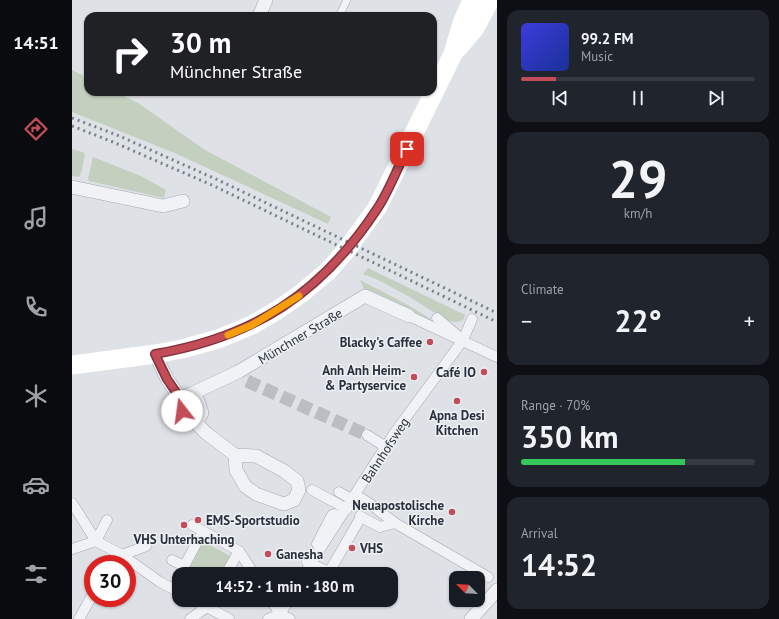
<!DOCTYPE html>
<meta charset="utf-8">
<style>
:root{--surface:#171b24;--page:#20242c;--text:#f1f3f6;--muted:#9ea1a6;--line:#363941;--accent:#c24d59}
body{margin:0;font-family:"PT Sans",sans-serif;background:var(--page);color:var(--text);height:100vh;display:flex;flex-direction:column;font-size:15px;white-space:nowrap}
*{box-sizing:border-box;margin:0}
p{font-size:13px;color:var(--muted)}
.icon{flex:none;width:22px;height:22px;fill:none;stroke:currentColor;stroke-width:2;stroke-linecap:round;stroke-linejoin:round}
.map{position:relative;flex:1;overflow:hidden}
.sheet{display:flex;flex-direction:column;gap:10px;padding:10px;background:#0d0f14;width:282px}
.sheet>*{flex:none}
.guide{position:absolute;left:12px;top:12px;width:353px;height:84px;border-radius:12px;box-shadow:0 1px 3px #0004;background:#202124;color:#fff;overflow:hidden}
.needle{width:26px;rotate:294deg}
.tools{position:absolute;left:377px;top:571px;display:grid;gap:8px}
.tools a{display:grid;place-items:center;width:36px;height:36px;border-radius:8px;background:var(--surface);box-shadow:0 1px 3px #0004;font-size:20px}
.speed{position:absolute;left:12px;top:555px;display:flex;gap:8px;font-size:20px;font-weight:700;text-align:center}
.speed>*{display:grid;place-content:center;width:52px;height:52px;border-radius:50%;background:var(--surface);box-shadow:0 1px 3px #0004;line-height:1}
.speed .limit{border:6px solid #d22;background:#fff;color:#111}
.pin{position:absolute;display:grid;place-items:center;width:34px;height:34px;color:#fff;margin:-17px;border-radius:8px;box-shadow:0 2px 6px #0006}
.me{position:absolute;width:44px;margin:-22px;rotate:345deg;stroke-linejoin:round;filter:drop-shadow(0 0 3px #0008)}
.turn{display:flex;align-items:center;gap:14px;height:84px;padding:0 20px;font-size:18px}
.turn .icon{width:52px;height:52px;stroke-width:2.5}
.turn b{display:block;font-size:28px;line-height:34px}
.big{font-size:30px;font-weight:600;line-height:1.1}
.sheet .tile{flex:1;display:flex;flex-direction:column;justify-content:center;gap:6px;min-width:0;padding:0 14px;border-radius:12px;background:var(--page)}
.sheet .dial{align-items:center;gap:0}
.dial b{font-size:52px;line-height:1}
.song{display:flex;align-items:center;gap:12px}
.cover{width:48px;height:48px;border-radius:6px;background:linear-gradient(135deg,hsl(240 70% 55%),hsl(230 70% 35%))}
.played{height:4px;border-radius:2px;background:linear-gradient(90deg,var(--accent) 15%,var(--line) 15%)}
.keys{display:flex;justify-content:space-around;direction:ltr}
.heat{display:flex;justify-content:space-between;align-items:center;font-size:22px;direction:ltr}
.charge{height:6px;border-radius:3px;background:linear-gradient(90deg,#34c759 70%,var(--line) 0)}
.trip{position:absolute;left:100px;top:567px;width:226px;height:40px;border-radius:12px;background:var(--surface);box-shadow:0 1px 3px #0004;font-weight:600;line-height:40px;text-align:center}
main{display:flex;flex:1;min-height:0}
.tab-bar{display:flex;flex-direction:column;width:72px;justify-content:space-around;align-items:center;background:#090b0e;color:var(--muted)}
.tab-bar .icon{width:28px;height:28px}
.tab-bar .on{color:var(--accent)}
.tab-bar b{font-size:18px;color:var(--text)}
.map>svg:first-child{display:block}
.green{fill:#c3d0c0}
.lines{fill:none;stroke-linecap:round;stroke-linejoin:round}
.minor-tunnel{stroke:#babdc4;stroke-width:13;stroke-dasharray:13 6;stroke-linecap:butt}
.service-casing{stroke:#a4a8b0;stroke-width:8}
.pedestrian-casing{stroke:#a4a8b0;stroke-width:11}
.minor-casing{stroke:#a4a8b0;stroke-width:14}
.service{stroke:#f0f2f5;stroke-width:7}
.pedestrian{stroke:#f0f2f5;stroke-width:10}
.minor{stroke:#f0f2f5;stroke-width:13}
.secondary{stroke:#fff;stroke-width:19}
.rail{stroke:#79808e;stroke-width:3;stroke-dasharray:2 4;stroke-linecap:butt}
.route-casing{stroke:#7e323a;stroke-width:10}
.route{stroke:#c24d59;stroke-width:7}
.slow{stroke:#f59e0b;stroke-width:7}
.poi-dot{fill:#c24d59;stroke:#edf0f4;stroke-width:1.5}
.labels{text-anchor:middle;stroke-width:3;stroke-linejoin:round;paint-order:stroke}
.street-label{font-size:13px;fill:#292f3c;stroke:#edf0f4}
.poi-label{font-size:13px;font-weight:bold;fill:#292f3c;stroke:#edf0f4;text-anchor:end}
</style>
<main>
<nav class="tab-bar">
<b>14:51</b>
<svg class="icon on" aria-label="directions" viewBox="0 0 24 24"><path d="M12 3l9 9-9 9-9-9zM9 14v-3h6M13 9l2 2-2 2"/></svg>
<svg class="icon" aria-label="music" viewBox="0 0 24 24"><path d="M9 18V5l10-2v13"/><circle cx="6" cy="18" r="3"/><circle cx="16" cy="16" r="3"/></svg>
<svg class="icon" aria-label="phone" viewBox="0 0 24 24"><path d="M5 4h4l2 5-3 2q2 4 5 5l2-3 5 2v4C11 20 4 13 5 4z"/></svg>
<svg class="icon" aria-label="climate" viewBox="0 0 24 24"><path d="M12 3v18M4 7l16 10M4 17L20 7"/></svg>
<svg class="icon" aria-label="car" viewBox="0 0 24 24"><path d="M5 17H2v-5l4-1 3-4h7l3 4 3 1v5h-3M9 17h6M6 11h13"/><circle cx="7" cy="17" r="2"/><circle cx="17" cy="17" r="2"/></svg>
<svg class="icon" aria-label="filters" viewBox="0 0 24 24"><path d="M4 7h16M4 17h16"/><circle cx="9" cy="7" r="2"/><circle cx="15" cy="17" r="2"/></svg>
</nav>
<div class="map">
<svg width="425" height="619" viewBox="0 0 425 619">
<rect width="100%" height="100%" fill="#dee1e6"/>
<g class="green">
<polygon points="0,70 16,78 16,92 44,92 66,103 133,150 259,217 256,224 105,154 0,112"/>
<polygon points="0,149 13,153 10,170 7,177 0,176"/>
<polygon points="21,157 69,176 94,190 92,198 17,181 16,179"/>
<polygon points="296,268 393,315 391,320 385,322 376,321 336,296 306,280 291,274"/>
<polygon points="288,280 336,305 359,319 358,320 300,292 293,291"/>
<polygon points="131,541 158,556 148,574 113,574"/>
</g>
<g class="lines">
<polyline class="minor-tunnel" points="175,381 295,435"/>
<defs>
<polyline id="service" points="267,16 275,0"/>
<g id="pedestrian">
<polyline points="337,316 425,357"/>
<polyline points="365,318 385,335"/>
<polyline points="295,435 314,447"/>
<polyline points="240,490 275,509"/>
<polyline points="267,492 281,500"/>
<polyline points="284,495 298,504 323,523 416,577"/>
<polyline points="0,503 24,541 50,555 88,582 107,592"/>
<polyline points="289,517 308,527 323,523"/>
<polyline points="120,525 167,551 182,574"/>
<polyline points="245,544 260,515 263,514"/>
<polyline points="0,549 24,541 35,520"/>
<polyline points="100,560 112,566"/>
<polyline points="237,560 235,562 257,572 289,517 288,516"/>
<polyline points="40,564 50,555 74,546"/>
<polyline points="108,574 131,531"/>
<polyline points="154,574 167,551"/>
<polyline points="232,574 321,435 391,340 400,319"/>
<polyline points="122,600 157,619"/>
<polyline points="199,600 208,614 218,619"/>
<polyline points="7,619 21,594"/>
<polyline points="118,619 135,607 139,600"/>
<polyline points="196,619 208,614 217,600"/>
</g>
<g id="minor">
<polyline points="187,16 194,0"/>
<polyline points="0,187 91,206 111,201"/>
<polyline points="83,354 95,379 108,398 109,411 115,419 124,423 134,433 163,455 184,456 212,471 225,481 227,490 222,500 212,504 184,494 173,486 164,470 163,455"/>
<polyline points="119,394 126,401 130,413 124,423"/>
<polyline points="108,398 119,394 166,372 293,296 337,316"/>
<polyline points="399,619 425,590"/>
</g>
</defs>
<use href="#service" class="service-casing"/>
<use href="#pedestrian" class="pedestrian-casing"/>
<use href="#minor" class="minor-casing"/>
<use href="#service" class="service"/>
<use href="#pedestrian" class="pedestrian"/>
<use href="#minor" class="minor"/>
<g class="secondary">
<polyline points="386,48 403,28 418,0"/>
<polyline points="0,365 83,354 110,349 146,339 180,325 204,311 230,293 256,271 272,253 305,208 381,54 390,23 400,0"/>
</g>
<g class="rail">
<polyline points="0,118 45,135 146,180 425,313"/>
<polyline points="0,126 41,142 142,186 425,322"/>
</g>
</g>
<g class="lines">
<defs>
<path id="route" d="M110 411 108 398 95 379 83 354C182 337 249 294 305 209 317 191 325 169 335 149"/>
</defs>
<use href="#route" class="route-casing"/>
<use href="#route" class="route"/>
<polyline class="slow" points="156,335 180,325 227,296"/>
</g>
<g class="poi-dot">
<circle cx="358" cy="342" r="4"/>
<circle cx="412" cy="372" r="4"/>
<circle cx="342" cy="377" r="4"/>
<circle cx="385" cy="401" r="4"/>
<circle cx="380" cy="512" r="4"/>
<circle cx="126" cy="520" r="4"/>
<circle cx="112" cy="525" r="4"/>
<circle cx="280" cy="548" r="4"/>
<circle cx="196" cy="554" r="4"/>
</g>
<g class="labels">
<g class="street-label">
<text transform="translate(228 336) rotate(-31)" y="5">Münchner Straße</text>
<text transform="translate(313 450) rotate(-57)" y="5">Bahnhofsweg</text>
</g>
<g class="poi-label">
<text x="350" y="347">Blacky's Caffee</text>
<text x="334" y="375">Anh Anh Heim-<tspan x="334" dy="15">&amp; Partyservice</tspan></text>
<text x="404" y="377">Café IO</text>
<text x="385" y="420" text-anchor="middle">Apna Desi<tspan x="385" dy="15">Kitchen</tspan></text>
<text x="372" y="510">Neuapostolische<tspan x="372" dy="15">Kirche</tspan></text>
<text x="134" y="525" text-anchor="start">EMS-Sportstudio</text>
<text x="112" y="544" text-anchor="middle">VHS Unterhaching</text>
<text x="288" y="553" text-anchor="start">VHS</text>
<text x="204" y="559" text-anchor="start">Ganesha</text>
</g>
</g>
</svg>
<div class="tools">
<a><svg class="needle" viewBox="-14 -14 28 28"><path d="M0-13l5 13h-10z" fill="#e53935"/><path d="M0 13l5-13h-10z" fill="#9ea1a6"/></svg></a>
</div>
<div class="speed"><div class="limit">30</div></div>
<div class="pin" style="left:335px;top:149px;background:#d93025"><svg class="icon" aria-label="arrive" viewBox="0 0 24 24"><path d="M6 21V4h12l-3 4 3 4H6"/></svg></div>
<svg class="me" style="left:110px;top:411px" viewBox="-20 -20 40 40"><circle r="19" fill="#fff"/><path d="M0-13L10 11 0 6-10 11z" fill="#c24d59"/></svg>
<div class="trip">14:52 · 1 min · 180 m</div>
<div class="guide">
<div class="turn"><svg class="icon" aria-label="right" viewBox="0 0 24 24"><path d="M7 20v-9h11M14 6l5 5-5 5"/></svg><div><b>30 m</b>Münchner Straße</div></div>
</div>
</div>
<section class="sheet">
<div class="tile">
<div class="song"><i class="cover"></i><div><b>99.2 FM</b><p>Music</p></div></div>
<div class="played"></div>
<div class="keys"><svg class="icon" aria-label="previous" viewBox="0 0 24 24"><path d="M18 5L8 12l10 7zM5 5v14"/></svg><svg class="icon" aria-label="pause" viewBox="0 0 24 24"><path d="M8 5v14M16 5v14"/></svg><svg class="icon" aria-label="next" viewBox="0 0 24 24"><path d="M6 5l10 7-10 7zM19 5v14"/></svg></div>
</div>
<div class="tile dial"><b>29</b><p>km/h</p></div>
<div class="tile"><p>Climate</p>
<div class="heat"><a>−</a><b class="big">22°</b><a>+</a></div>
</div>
<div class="tile"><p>Range · 70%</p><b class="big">350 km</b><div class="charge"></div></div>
<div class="tile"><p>Arrival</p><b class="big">14:52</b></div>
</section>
</main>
